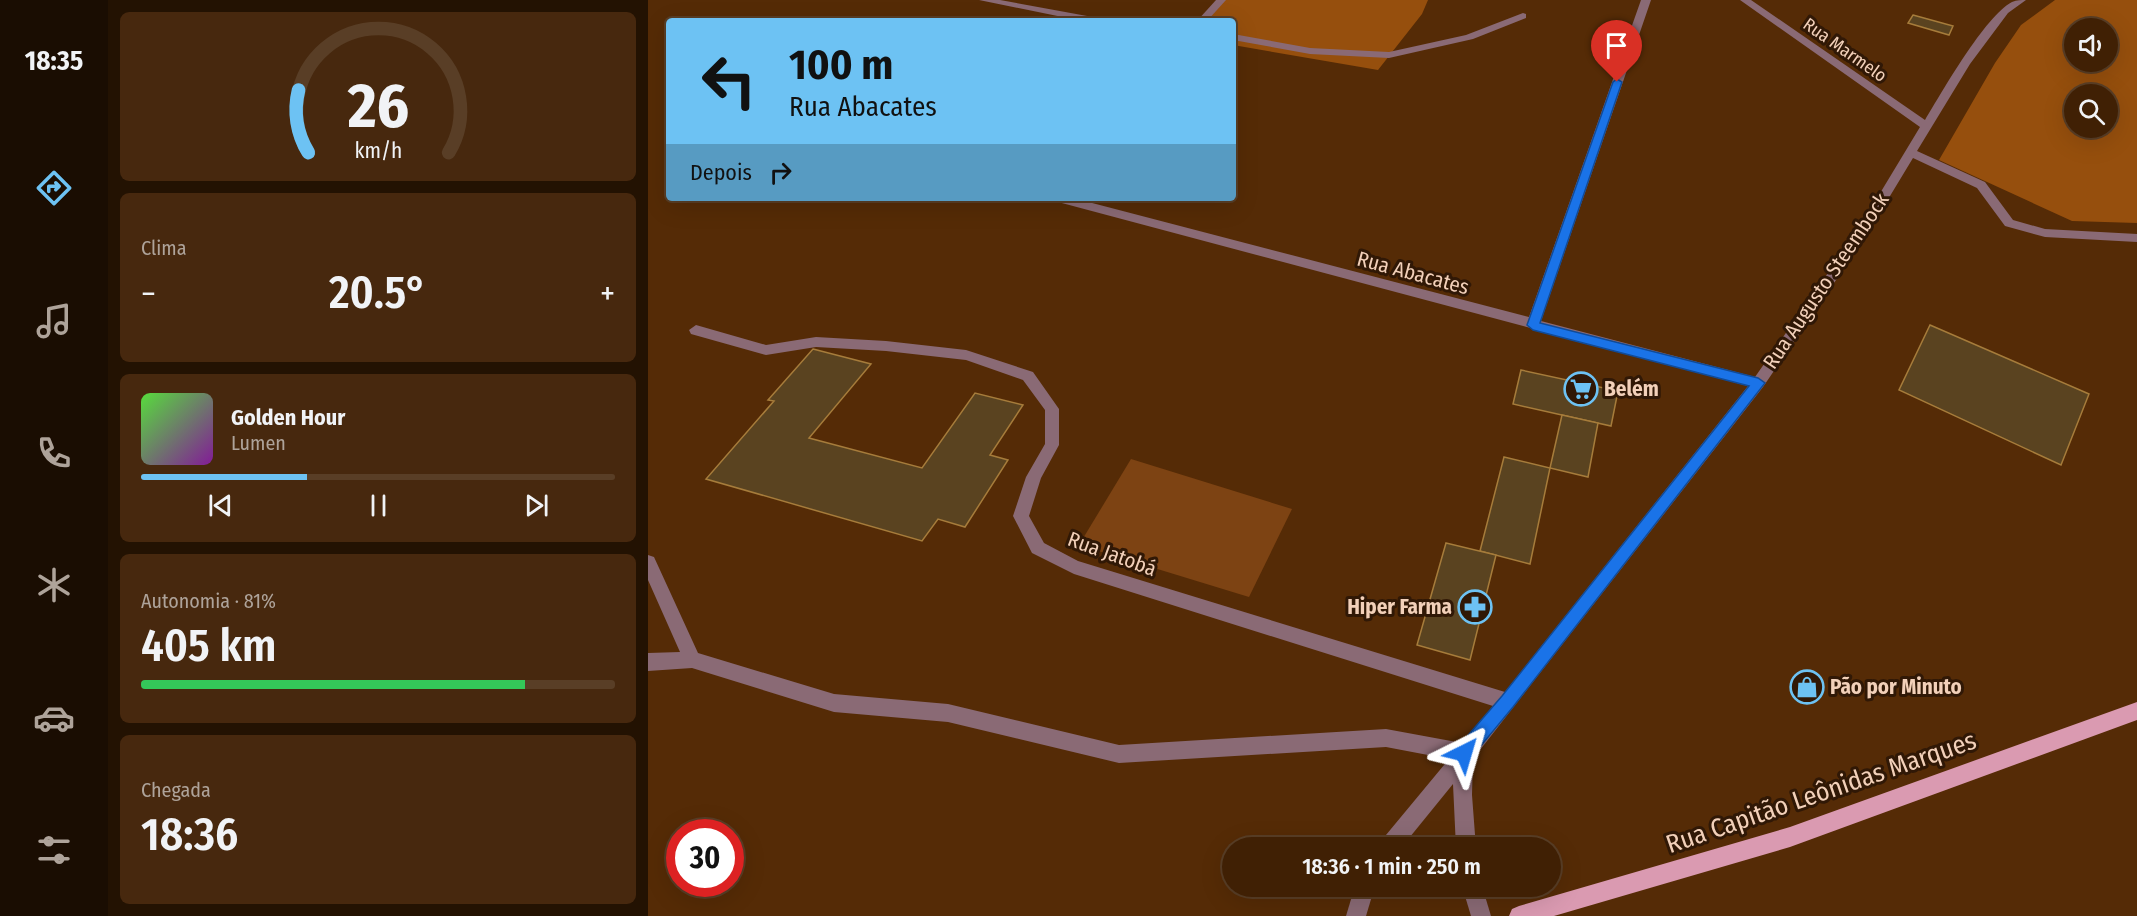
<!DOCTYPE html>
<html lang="pt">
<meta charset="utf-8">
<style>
:root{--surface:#402004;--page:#47280e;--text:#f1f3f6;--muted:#aea39a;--line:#593e26;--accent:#6dc2f3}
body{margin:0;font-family:"Fira Sans Condensed",sans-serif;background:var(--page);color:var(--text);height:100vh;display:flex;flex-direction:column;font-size:22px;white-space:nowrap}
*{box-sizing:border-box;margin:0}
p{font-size:20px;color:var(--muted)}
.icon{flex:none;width:33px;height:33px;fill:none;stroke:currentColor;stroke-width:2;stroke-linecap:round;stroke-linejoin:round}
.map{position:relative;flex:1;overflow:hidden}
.sheet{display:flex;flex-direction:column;gap:12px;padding:12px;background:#231202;width:540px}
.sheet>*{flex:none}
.top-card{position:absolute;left:18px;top:18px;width:570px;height:183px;border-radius:6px;box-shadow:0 6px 24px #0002,0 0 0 2px var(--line);background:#6dc2f3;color:#111;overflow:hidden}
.buttons{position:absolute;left:1416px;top:18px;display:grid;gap:12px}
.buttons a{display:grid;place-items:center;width:54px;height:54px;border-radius:50%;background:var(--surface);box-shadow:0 6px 24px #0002,0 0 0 2px var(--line);font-size:30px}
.speed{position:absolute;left:18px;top:819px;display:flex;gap:12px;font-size:30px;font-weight:700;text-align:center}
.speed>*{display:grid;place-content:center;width:78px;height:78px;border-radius:50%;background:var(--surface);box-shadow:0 6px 24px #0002,0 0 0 2px var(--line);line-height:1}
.speed .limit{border:9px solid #d22;background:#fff;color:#111}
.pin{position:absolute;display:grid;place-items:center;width:51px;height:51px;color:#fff;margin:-62px -26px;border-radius:50% 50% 50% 0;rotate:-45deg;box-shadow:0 0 6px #0007}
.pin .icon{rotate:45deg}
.me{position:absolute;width:66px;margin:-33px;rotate:40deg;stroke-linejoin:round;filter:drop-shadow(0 0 4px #0008)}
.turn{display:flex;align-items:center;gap:21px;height:126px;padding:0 24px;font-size:27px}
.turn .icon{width:78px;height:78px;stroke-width:2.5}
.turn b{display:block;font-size:42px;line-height:51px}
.then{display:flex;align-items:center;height:57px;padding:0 24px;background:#0003;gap:12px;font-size:22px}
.big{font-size:45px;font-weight:600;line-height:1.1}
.sheet .widget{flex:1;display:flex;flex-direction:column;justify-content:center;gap:9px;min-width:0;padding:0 21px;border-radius:9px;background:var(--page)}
.sheet .dial{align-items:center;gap:0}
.dial svg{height:156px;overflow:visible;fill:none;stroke:var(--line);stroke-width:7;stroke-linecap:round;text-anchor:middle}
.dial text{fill:var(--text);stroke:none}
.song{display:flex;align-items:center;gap:18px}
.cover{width:72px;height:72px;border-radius:9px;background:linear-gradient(135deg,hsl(110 70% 55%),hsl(290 70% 35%))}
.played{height:6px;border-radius:3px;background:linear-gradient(90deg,var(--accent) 35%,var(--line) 35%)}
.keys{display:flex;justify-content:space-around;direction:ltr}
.heat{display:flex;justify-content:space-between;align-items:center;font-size:33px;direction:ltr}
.charge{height:9px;border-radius:4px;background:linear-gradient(90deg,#34c759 81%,var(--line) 0)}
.trip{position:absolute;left:574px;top:837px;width:339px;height:60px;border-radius:30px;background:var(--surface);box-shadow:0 6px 24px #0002,0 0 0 2px var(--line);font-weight:600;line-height:60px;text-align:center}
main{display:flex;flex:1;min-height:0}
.tab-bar{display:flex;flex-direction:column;width:108px;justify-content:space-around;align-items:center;background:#1a0d02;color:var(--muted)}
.tab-bar .icon{width:42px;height:42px}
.tab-bar .active{color:var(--accent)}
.tab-bar b{font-size:27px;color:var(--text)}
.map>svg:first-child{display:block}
.green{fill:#7d4313}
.forest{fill:#964f0d;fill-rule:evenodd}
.building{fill:#5a4320;stroke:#a67c3b;stroke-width:1.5}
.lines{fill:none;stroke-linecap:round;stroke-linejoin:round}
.minor{fill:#8a6a75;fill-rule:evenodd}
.major{fill:#da9ab1;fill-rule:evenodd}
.route{fill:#1a73e8;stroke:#114b97;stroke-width:1.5}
.labels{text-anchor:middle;stroke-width:6;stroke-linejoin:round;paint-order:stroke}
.far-street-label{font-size:18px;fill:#f2d0b9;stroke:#301806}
.street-label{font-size:21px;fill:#f2d0b9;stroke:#301806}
.poi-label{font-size:21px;font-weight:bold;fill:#f2d0b9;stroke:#301806;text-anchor:start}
.near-street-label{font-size:26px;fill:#f2d0b9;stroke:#301806}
</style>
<main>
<nav class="tab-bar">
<b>18:35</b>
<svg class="icon active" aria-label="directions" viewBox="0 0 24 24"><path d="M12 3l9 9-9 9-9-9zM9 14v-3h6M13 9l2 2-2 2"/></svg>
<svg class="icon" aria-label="music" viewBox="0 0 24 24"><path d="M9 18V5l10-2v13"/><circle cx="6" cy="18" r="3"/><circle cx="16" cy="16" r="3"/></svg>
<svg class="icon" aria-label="phone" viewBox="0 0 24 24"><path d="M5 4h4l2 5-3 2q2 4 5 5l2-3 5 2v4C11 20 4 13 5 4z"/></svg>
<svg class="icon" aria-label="climate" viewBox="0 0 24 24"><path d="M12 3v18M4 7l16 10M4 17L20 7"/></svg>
<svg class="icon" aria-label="car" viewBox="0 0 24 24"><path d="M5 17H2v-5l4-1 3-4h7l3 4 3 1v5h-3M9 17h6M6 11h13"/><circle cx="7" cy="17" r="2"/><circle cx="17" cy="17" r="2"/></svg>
<svg class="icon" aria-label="filters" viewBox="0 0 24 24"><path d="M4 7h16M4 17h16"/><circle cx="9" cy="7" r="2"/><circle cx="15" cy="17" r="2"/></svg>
</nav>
<section class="sheet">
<div class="widget dial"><svg viewBox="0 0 100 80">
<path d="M14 69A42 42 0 1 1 86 69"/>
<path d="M14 69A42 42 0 0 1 9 37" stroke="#6dc2f3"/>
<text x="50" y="56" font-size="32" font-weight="700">26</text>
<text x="50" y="72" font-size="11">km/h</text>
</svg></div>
<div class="widget"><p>Clima</p>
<div class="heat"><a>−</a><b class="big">20.5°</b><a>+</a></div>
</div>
<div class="widget">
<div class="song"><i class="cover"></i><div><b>Golden Hour</b><p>Lumen</p></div></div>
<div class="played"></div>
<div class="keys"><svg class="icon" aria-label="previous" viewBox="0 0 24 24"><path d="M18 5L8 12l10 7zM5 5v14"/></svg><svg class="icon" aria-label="pause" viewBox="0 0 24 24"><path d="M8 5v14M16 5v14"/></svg><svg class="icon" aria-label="next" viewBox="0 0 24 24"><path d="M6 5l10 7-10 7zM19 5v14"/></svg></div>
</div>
<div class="widget"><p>Autonomia · 81%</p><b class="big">405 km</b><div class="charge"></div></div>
<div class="widget"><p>Chegada</p><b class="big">18:36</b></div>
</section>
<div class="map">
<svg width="1489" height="916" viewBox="0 0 1489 916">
<rect width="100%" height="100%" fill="#552b06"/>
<polygon class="green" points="483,459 644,509 601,597 431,545"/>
<g class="forest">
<polygon points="573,0 780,0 774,14 730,70 585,45 585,21 554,21"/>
<path d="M1407 0H1489V223L1424 221 1291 160 1347 63 1373 25ZM1426 28H1460V62H1426ZM1426 94H1460V128H1426Z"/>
</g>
<g class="building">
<polygon points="1265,15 1305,26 1301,35 1260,23"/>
<polygon points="1282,325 1441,394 1413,465 1251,390"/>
<polygon points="165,349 223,364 161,438 274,468 327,393 375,405 342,455 360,460 317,527 290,519 274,541 58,479 126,401 120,400"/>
<polygon points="873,370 970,391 963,426 865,404"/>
<polygon points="914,415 950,423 940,477 902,468"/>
<polygon points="856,457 902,468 882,564 832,551"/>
<polygon points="798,543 848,555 822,660 769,645"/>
</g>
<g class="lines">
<g class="minor">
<polygon points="331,0 352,0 450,18 455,21 434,21"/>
<polygon points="568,0 578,0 559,21 549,21"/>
<path d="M993 0H1003L893 321 1107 377 1208 233 1272 127 1092 0H1103L1277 120C1294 92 1337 16 1364 2 1369 0 1373 0 1378 0L1360 13 1322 64 1269 151 1337 182 1365 220 1397 229 1489 234V242L1397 237 1357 226 1329 188 1265 158 1216 239 1115 387 825 759 824 795 828 848H808L805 784 753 848H730L733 841 801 759 738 747 471 763 300 722 186 712 44 668 0 671V653L32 652 0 580V555L6 557 50 653 186 694 300 704 471 745 738 729 814 743 845 706 426 574 384 553 365 516 378 477 397 444V410L375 380 318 360 238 351 168 347 118 355 43 334 41 330 48 325 118 345 168 337 238 341 318 350 385 372 411 409V445L393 478 381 516 396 543 430 561 857 692 1100 386 410 202 404 198H425L881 317Z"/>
<polygon points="875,13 878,14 878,18 825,39 741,58 662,54 585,40 585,34 662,48 741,52 818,35"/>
<polygon points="707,886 727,886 718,916 698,916"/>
<polygon points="814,886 834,886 843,916 823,916"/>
</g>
<polygon class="major" points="1489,702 1489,720 1142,847 906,916 861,916 864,909 871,906 1142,827"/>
</g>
<polygon class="route" points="969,79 974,82 892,323 1110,378 1117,383 865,707 822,759 816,762 810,759 807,753 810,747 854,696 1101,386 885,330 879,325 965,82"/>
<defs>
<symbol id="supermarket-ring" viewBox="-11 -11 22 22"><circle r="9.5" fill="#301806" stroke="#6dc2f3" stroke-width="1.5"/><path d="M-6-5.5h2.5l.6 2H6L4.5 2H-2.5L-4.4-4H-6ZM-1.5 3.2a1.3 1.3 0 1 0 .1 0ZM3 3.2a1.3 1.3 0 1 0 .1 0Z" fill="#6dc2f3"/></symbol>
<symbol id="pharmacy-ring" viewBox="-11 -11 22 22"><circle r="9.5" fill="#301806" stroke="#6dc2f3" stroke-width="1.5"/><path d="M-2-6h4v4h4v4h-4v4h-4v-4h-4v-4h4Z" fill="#6dc2f3"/></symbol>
<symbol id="shop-ring" viewBox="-11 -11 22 22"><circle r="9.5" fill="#301806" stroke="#6dc2f3" stroke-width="1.5"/><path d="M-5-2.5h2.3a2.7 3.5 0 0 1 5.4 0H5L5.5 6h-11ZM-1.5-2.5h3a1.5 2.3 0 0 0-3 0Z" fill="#6dc2f3"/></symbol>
</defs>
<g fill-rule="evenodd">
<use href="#supermarket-ring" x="914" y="370" width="38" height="38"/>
<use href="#pharmacy-ring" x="808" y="588" width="38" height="38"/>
<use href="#shop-ring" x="1140" y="668" width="38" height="38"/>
</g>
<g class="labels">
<g class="far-street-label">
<text transform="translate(1197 50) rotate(35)" y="6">Rua Marmelo</text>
</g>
<g class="street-label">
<text transform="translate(765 273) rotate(15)" y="7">Rua Abacates</text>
<text transform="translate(1178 281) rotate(-56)" y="7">Rua Augusto Steembock</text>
<text transform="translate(464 554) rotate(20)" y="7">Rua Jatobá</text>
</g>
<g class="poi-label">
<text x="956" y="396">Belém</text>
<text x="804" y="614" text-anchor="end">Hiper Farma</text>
<text x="1182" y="694">Pão por Minuto</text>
</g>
<g class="near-street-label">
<text transform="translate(1173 792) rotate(-19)" y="9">Rua Capitão Leônidas Marques</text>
</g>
</g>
</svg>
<div class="buttons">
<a><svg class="icon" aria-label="sound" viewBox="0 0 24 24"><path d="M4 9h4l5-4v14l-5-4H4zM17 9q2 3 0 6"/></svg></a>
<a><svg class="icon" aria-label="search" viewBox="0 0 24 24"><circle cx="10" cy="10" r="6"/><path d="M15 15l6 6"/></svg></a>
</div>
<div class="speed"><div class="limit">30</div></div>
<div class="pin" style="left:969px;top:82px;background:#d93025"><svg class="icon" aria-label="arrive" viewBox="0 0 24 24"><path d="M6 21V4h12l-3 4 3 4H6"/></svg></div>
<svg class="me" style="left:816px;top:753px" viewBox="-20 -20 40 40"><path d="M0-17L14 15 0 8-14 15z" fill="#1a73e8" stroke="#fff" stroke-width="4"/></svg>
<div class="trip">18:36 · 1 min · 250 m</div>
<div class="top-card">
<div class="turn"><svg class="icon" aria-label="left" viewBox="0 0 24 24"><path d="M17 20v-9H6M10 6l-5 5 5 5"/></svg><div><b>100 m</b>Rua Abacates</div></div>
<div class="then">Depois<svg class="icon" aria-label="right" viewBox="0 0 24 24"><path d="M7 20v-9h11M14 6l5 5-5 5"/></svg></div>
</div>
</div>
</main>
